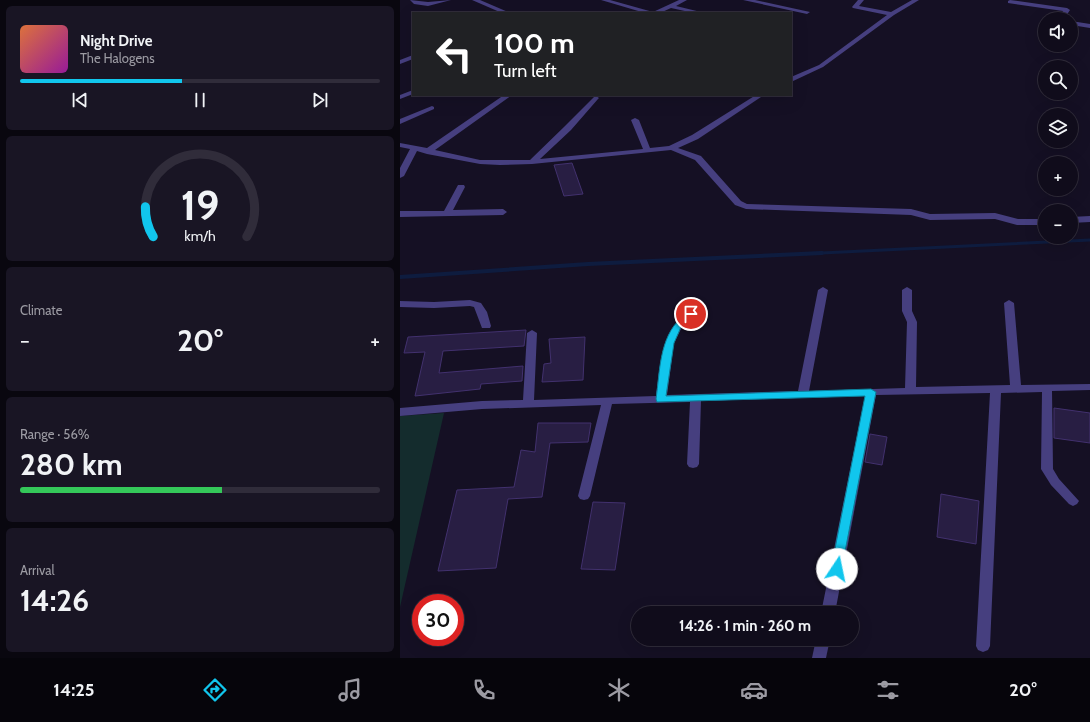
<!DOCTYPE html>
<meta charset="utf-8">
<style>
:root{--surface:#100c1b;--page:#191524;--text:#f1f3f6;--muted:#9c9ba3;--line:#302c3a;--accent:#11c6ed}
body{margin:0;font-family:Cabin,sans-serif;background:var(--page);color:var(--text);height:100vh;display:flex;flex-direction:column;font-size:15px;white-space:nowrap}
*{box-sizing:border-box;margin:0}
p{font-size:13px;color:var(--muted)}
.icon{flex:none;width:22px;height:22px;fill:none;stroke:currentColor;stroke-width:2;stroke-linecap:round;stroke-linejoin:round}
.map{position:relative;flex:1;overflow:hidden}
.sheet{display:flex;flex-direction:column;gap:6px;padding:6px;background:#09070f;width:400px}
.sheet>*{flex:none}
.top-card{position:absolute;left:12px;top:12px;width:380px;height:84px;border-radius:0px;box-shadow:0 4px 16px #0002,0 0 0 1px var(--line);background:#202124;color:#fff;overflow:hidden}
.controls{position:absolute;left:638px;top:12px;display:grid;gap:8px}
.controls a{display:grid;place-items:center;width:40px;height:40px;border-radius:50%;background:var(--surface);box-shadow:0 4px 16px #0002,0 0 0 1px var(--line);font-size:20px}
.speed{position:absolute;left:12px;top:594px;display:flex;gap:8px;font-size:20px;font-weight:700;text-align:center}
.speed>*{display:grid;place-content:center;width:52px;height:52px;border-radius:50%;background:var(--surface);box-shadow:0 4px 16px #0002,0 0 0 1px var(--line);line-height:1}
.speed .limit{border:6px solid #d22;background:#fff;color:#111}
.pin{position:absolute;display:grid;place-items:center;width:34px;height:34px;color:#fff;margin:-17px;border:2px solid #fff;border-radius:50%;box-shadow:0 1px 4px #0007}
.me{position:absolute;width:44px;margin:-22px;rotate:11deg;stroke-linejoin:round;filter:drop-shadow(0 0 3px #0008)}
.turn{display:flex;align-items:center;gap:14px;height:84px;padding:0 16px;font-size:18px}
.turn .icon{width:52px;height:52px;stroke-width:2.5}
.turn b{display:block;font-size:28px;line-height:34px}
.big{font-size:30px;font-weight:700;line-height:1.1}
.sheet .widget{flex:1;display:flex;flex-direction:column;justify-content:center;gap:6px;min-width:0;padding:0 14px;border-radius:6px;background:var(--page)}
.sheet .dial{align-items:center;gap:0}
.dial svg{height:104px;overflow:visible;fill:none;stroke:var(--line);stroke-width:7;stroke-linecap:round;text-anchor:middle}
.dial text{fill:var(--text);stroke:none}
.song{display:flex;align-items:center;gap:12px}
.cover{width:48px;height:48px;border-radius:6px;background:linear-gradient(135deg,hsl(20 70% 55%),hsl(300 70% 35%))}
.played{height:4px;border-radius:2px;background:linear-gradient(90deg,var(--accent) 45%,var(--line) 45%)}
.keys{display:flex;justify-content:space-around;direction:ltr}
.heat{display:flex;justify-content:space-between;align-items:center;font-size:22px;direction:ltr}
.charge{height:6px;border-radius:3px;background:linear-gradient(90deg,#34c759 56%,var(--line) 0)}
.trip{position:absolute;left:231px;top:606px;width:228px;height:40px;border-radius:20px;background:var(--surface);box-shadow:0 4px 16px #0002,0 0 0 1px var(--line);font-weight:700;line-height:40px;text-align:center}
.tabs{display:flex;height:64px;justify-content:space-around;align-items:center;background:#06050b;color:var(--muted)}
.tabs .icon{width:28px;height:28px}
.tabs .active{color:var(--accent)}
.tabs b{font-size:18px;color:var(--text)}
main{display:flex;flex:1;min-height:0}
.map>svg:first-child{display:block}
.green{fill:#142c2d}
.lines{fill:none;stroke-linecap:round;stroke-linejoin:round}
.stream-far1{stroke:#0e1c3f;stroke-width:3}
.stream{stroke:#0e1c3f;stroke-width:4}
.building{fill:#281e43;stroke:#42316e}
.minor{fill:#463f7f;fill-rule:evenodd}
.route{fill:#11c6ed;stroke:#0b819a}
</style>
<main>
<section class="sheet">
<div class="widget">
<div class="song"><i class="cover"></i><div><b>Night Drive</b><p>The Halogens</p></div></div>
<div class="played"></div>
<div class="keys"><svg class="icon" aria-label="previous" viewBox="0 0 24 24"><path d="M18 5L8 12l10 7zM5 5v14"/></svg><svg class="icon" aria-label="pause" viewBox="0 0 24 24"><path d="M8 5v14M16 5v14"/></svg><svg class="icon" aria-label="next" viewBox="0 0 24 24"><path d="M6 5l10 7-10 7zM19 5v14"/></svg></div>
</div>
<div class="widget dial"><svg viewBox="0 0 100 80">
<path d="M14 69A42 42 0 1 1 86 69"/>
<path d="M14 69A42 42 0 0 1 8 46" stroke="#11c6ed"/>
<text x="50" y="56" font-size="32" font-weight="700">19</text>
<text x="50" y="72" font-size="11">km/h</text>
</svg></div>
<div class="widget"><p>Climate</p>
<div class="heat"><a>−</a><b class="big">20°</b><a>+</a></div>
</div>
<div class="widget"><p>Range · 56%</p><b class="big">280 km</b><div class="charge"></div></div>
<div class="widget"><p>Arrival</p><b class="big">14:26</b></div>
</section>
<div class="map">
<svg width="690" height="658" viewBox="0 0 690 658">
<rect width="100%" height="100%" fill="#151024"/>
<polygon class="green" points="44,413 0,607 0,416"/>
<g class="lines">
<polyline class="stream-far1" points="401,254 690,240"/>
<polyline class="stream" points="0,277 188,264 422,253"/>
</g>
<g class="building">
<polygon points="172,163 183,194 164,196 154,165"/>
<polygon points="126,330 124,346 43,351 39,373 123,366 122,381 81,384 80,389 15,396 25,352 4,353 8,337"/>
<polygon points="185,337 183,380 142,382 144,364 151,363 149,339"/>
<polygon points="654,408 690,413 690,443 654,438"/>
<polygon points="138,423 191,423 188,442 150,443 142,497 108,499 96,568 38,571 57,490 114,487 121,450 135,452"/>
<polygon points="470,434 487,437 482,465 465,462"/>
<polygon points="541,494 579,501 576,544 537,537"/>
<polygon points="193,502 225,503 215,570 181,569"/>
</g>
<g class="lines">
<g class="minor">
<polygon points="10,0 28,2 51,0 28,6 14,4"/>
<polygon points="72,0 80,0 108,12 102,13"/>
<polygon points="201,0 210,0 253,12 279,0 287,0 276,6 305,13 294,13 271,8 260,13 245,13"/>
<polygon points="343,0 355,0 410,12 407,14"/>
<polygon points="458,0 464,0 459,6 491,12 512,0 519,0 494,15 423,67 391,82 391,77 419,65 487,15 453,8 452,7"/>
<polygon points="610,0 667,8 670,10 664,19 658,19 663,11 608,3 608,1"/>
<polygon points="671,21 690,24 690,28 671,25"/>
<polygon points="13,55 13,59 0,64 0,60"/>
<polygon points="13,90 13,94 0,99 0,95"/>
<polygon points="104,95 112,95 35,150 80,160 130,160 165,126 194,97 196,96 199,98 198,99 171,130 140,159 243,149 231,120 235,118 239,120 250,148 269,146 292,135 356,95 364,95 298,139 278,148 301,156 341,201 347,204 511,209 530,214 595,213 618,219 645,219 645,225 617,225 595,219 530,220 511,215 346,209 335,205 295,160 271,150 132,164 100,165 80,164 27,154 17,151 4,176 0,178 0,168 10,149 0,147 0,143 27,148"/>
<polygon points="32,106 34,107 34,109 0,124 0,119"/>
<polygon points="58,185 64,185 65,187 53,210 103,209 107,212 103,215 0,217 0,211 44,211"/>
<polygon points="690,216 690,222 671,223 671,217"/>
<path d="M423 287 428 290 409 391 505 388 507 322 502 311V290L507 287 512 290V311L517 322 516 387 610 385 604 303 609 300 614 303 621 385 690 384V390L652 391 653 469 659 479 679 501 677 504 673 506 669 504 651 485 641 469 642 392 601 393 590 646 588 650 583 652 578 650 576 646 590 393 476 395 435 613H421L465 396 301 401 299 464 297 467 293 468 289 467 287 464 290 402 212 404 190 496 188 499 184 500 180 499 178 496 201 405 82 409 0 416V408L82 401 123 400 127 333 132 330 137 333 134 400 256 396C260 369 260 338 281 318 284 315 287 312 291 311L296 314 282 327 274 343 267 395 398 391 418 290Z"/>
<polygon points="70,300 81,303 87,312 91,326 90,328 82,328 74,307 70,306 34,308 0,307 0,301 34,302"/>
<polygon points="416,639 430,639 426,658 412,658"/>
</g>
</g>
<path class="route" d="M291 312 295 314 281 327 274 343 266 396 471 389 476 392 441 572 437 574 432 572 431 569 465 396 257 402 256 399C260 372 259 338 281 318 284 316 287 313 291 312Z"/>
</svg>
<div class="controls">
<a><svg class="icon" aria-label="sound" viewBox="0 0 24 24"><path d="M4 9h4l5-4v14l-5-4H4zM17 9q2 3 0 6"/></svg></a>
<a><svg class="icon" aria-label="search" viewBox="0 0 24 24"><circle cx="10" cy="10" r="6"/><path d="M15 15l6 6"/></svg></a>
<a><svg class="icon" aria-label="layers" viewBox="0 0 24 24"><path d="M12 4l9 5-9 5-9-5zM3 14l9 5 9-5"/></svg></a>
<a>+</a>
<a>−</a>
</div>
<div class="speed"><div class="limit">30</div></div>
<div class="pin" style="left:291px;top:314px;background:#d93025"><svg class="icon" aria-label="arrive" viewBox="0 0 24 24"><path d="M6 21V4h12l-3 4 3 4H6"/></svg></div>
<svg class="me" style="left:437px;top:569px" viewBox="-20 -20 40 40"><circle r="19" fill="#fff"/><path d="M0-13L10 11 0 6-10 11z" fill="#11c6ed"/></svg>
<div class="trip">14:26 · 1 min · 260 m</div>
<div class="top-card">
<div class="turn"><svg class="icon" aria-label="left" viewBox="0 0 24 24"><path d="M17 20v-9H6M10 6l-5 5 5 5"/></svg><div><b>100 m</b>Turn left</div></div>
</div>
</div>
</main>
<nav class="tabs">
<b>14:25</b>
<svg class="icon active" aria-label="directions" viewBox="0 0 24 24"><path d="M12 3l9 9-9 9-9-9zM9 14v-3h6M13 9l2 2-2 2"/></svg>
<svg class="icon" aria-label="music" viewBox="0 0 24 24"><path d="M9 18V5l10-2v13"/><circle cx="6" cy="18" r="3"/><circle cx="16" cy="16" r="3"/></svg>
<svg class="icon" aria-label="phone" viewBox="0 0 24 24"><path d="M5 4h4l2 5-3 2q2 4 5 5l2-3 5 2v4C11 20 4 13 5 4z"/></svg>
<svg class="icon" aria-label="climate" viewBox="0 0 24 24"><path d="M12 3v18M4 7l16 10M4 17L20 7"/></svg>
<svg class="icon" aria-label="car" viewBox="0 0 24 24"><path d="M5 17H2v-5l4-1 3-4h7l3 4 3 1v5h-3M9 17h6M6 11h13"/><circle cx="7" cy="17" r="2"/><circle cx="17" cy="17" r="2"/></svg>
<svg class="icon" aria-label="filters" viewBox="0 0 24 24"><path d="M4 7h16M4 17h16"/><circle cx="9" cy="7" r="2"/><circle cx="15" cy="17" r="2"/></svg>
<b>20°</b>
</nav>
